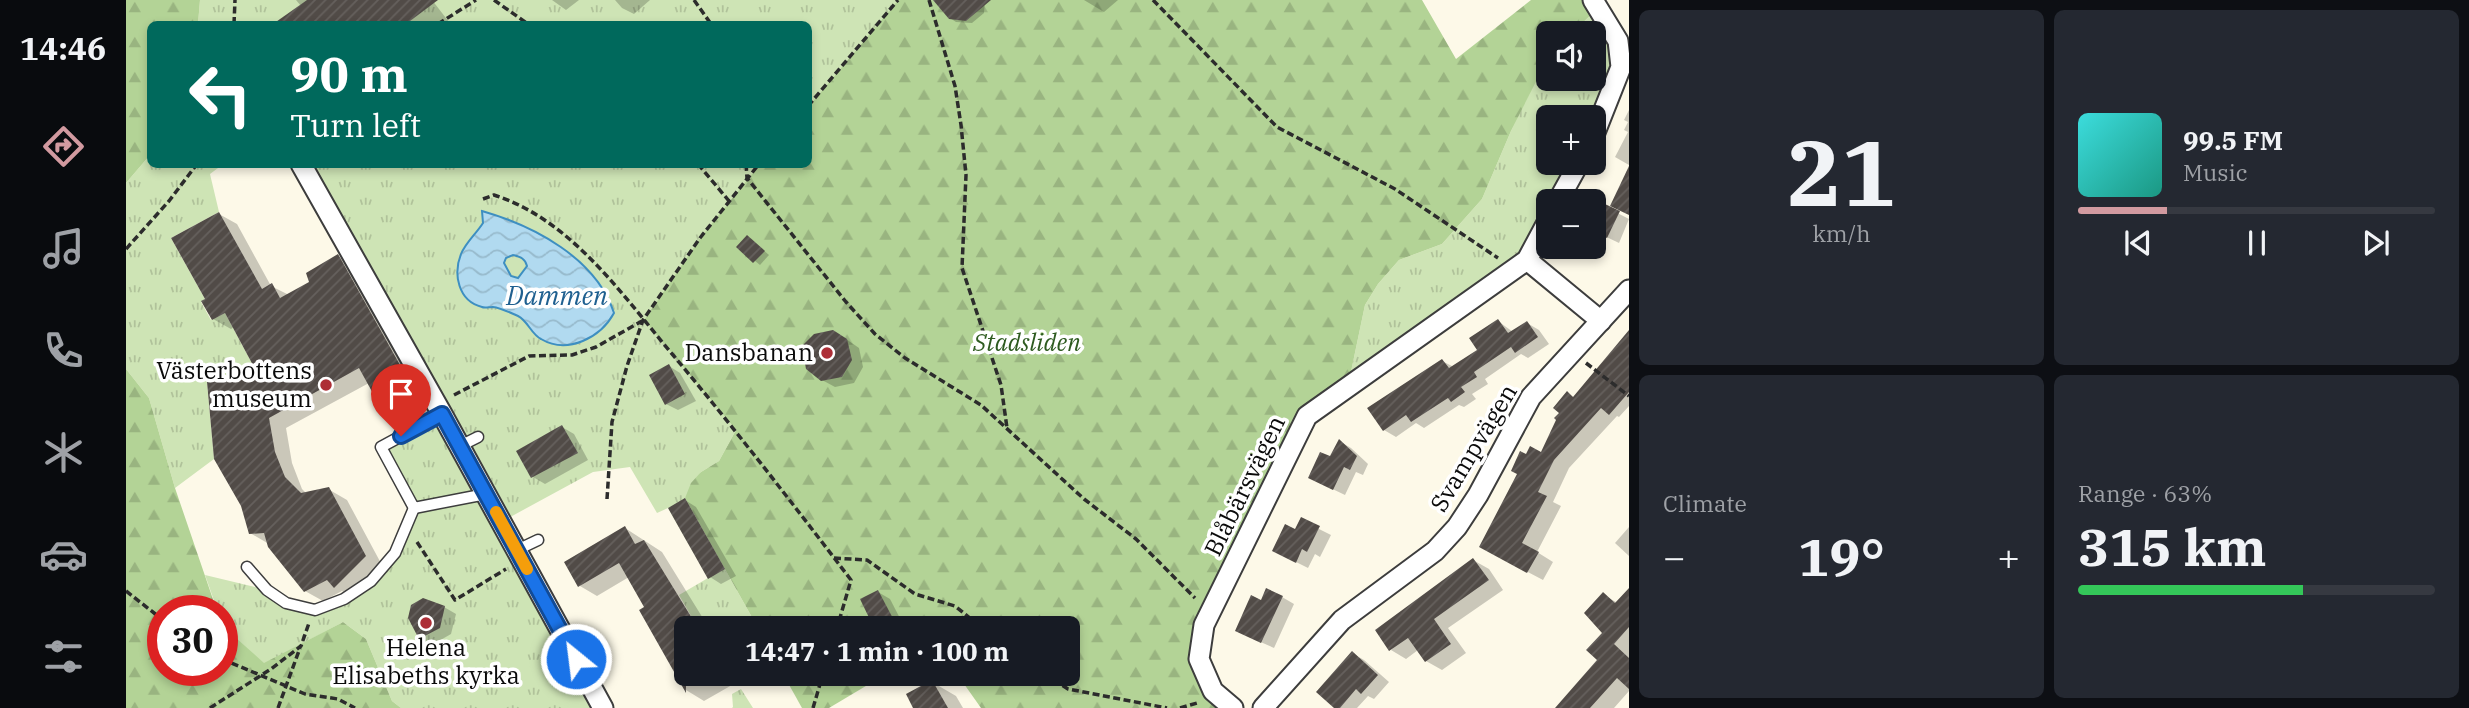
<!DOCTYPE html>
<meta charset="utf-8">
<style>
:root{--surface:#171b24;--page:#242831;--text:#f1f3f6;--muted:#9ea1a6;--line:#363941;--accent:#d29aa0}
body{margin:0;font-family:"IBM Plex Serif",serif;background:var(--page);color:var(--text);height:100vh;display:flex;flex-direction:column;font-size:26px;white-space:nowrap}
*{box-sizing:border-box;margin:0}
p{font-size:23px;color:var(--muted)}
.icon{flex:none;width:38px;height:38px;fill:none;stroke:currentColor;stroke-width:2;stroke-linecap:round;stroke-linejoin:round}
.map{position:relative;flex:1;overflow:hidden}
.details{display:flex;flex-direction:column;gap:10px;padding:10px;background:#0d0f14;width:840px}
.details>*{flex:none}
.top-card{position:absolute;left:21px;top:21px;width:665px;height:147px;border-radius:10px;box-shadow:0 4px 10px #0003;background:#00695c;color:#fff;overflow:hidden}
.buttons{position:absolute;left:1410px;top:21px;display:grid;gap:14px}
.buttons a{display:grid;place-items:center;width:70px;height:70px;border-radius:10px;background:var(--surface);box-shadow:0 4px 10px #0003;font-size:35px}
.speed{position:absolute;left:21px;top:595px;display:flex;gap:14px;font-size:35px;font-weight:700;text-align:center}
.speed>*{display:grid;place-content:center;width:91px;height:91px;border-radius:50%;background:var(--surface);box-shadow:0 4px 10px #0003;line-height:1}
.speed .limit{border:10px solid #d22;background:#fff;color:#111}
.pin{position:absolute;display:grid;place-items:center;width:60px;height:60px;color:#fff;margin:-72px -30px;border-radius:50% 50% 50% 0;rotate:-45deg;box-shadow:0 0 7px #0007}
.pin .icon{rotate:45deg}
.me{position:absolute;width:77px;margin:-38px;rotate:331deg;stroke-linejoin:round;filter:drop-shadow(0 0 5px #0008)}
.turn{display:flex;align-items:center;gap:24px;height:147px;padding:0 28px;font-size:32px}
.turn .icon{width:91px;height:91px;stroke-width:2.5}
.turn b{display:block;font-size:49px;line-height:60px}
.big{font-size:52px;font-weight:700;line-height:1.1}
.details .tile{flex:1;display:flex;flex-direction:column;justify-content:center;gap:10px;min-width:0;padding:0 24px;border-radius:10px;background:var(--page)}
.details .dial{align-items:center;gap:0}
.dial b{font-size:91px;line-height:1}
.song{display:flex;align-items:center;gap:21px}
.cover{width:84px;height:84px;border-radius:10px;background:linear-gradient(135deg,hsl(180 70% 55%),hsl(170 70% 35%))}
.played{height:7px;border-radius:4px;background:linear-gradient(90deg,var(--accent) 25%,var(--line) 25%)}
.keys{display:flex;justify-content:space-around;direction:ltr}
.heat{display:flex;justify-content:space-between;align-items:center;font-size:38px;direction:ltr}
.charge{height:10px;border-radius:5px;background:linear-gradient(90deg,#34c759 63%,var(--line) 0)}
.details .tiles{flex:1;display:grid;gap:10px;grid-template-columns:repeat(2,1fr)}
.trip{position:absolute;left:548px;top:616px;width:406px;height:70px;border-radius:10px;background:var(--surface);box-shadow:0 4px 10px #0003;font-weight:700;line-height:70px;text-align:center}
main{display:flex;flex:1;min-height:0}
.menu{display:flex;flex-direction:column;width:126px;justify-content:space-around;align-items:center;background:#090b0e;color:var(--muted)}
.menu .icon{width:49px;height:49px}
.menu .on{color:var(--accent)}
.menu b{font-size:32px;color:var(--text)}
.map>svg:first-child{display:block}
.grass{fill:url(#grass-tufts)}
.forest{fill:url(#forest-firs)}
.water{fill:url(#water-waves);stroke:#3e8fc1;stroke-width:2;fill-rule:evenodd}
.shadow{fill:#0003}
.building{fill:url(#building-hatch)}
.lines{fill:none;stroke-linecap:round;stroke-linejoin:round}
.lane-casing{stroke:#3d3d3d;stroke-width:13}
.street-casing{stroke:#3d3d3d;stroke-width:23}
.path{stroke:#2c2c2c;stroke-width:3.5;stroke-dasharray:7 3.5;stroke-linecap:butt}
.lane{stroke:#fff;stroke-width:10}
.street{stroke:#fff;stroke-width:19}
.route-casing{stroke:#114b97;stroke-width:18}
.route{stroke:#1a73e8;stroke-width:12}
.slow{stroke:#f59e0b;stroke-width:12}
.poi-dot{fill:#ad2e36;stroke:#fff;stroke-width:2.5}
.labels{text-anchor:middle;stroke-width:7;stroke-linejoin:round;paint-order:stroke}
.park-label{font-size:24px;font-style:italic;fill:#2e5b20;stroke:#fff}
.poi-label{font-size:24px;fill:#0a0a0a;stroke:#fff;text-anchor:end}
.street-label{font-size:24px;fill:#0a0a0a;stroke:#fff}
.water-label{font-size:26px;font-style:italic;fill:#1f6090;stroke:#fff}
</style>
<main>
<nav class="menu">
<b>14:46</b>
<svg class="icon on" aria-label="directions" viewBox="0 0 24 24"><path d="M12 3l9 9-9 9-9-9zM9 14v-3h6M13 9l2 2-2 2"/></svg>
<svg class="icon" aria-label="music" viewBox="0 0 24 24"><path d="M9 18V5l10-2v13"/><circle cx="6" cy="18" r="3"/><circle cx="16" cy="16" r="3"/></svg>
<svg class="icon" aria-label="phone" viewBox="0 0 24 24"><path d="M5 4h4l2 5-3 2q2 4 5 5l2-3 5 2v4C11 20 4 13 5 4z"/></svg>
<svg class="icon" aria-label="climate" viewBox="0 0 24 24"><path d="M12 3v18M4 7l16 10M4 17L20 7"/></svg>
<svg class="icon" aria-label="car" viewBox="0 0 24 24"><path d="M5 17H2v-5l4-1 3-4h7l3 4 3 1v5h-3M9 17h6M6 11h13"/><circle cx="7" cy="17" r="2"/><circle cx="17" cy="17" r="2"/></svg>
<svg class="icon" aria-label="filters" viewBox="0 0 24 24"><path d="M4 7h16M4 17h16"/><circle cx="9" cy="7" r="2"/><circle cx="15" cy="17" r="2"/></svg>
</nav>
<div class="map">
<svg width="1503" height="708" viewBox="0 0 1503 708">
<defs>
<pattern id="grass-tufts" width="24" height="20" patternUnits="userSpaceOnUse" patternTransform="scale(1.75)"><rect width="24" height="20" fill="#cee4b5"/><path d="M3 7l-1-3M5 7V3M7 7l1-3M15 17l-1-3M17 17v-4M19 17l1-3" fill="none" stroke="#b0c29a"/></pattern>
<pattern id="forest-firs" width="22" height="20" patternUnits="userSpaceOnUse" patternTransform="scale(1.75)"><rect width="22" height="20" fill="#b3d396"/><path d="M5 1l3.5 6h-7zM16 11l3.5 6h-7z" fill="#99b480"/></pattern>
<pattern id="water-waves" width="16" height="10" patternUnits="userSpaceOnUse" patternTransform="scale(1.75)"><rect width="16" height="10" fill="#b1daf0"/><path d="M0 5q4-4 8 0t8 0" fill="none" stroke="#97bacc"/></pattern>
<pattern id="building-hatch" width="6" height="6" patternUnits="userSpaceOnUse" patternTransform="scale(1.75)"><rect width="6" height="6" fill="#514b47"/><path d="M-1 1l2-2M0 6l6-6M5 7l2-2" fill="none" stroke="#65605d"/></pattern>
</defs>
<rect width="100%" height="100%" fill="#fdf9e8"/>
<g class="grass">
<polygon points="74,0 772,0 683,106 682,24 72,24"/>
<polygon points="1472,8 1495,67 1468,117 1423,117 1423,163 1453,163 1423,201 1423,219 1401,260 1222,386 1239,305 1252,284 1273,260 1316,244 1356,199 1385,131 1421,58 1423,56 1423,79 1468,79 1468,33 1446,33"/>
<polygon points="24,155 24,164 96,165 84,174 93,212 45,238 79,299 75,302 85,320 99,313 129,369 81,382 88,459 49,488 23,398 0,369 0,183"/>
<path d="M175 165H633L574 238 518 320 610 430 593 461 575 472 559 498 632 628H572L553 595 582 578 542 508 531 513 504 467 467 472 375 522 477 708H275L266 701 240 639 217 622 138 664C122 649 96 634 96 611L91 609 79 575 141 590 160 603 189 610 245 581 269 553 288 508 255 447 316 414Z"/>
<polygon points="615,689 627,708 606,708 607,707 606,694"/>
</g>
<g class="forest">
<polygon points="0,0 74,0 72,24 24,24 24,155 0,183"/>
<polygon points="772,0 1296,0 1330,59 1405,0 1467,0 1472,8 1446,33 1423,33 1423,56 1385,131 1356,199 1316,244 1273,260 1252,284 1239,305 1222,386 1181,416 1073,659 1107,708 855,708 831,674 942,674 942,628 632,628 559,498 565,483 575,472 593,461 610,430 518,320 574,238 633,165 682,164 683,106"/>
<polygon points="0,369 23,398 49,488 91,611 37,611 37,670 96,670 96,620 101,630 138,663 217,622 240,639 266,701 275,708 0,708"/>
<polygon points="657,674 760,674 703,708 676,708"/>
</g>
<path class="water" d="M356 211C408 226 470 258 488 313 475 337 442 355 415 339 405 334 402 321 392 316 385 313 375 308 367 307 364 307 358 308 356 307 332 301 327 274 335 254 340 242 350 234 357 223ZM387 255C394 257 399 258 401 266L392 278 385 276 378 263 380 258Z"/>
<g class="shadow">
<polygon points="170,0 306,0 323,22 320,24 150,24 175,6"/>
<polygon points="426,0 453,0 440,10"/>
<polygon points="489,0 524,0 508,14 496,8"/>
<polygon points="814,0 859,0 858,13 846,23 830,22 824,18"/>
<polygon points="958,0 992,0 978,12"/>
<polygon points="1503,110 1503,165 1489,157 1502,132 1498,130 1502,122 1498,120"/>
<polygon points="1468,201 1503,219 1493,243 1468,231"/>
<polygon points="93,214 111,224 145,286 163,295 186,282 212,256 230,267 310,409 279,426 261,416 243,383 160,428 166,463 176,489 181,494 202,489 221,500 257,567 226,597 216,591 197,601 179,591 143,544 124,533 132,370 108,327 105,329 87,319 81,300"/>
<polygon points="622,237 643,255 634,265 612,247"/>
<polygon points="1372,321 1387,332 1401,323 1413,330 1423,344 1402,358 1395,354 1359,379 1362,384 1346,394 1350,399 1338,407 1333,405 1298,428 1290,423 1270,437 1258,430 1316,361 1328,367 1353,350"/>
<polygon points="1503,333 1503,406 1493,417 1491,416 1443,468 1427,502 1435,506 1411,552 1427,562 1417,580 1370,555 1401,457 1416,454 1435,413 1442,394 1449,398"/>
<polygon points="720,339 733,348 737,367 728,383 709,387 696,380"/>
<polygon points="543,366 554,373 570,401 552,410 540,404"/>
<polygon points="436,427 448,434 462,460 419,484 407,477 393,451"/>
<polygon points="1213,441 1225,448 1242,464 1237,475 1230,472 1219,495 1196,484"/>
<polygon points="559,500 570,507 610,576 595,584 584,577"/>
<polygon points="1175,520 1205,535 1194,557 1189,554 1182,568 1160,557"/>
<polygon points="1503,527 1503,556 1489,543"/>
<polygon points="499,528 536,552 583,628 560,628 560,674 608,674 613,681 578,701 560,690 515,611 520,608 503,577 471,596 454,586"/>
<polygon points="1347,560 1363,569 1377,590 1322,628 1340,653 1316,670 1300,661 1292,650 1280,659 1265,650"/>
<polygon points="752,592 764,599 779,628 750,628 736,600"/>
<polygon points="1477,595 1503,609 1503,691 1488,708 1441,708 1473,660 1478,633"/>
<polygon points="1156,597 1168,604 1148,648 1123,637 1136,602"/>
<polygon points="318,607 330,614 325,634 306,645 294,638"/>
<polygon points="1226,653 1238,660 1263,682 1248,699 1242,696 1231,708 1210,708"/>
<polygon points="806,682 830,696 837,708 789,708"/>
</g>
<g class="building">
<polygon points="181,0 312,0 280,24 147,24"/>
<polygon points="807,0 865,0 840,21 823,19"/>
<polygon points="1503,166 1503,215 1484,206"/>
<polygon points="1468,199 1494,211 1481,238 1468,232"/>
<polygon points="93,212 136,289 146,283 154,298 183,282 180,273 212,254 293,399 260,417 233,368 143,418 149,452 159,477 175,493 203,487 240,556 208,588 201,580 178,592 142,547 138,533 123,534 115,506 88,459 81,382 129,369 99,313 86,320 75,301 79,299 45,238"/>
<polygon points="621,235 639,251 627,263 610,247"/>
<polygon points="1372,319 1382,333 1401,321 1412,337 1389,353 1385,347 1348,372 1351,377 1335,387 1339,392 1325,402 1322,398 1285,422 1280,415 1257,431 1241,408 1316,359 1323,368 1351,350 1343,338"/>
<polygon points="707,330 721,339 726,360 716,377 695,381 680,369 676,346 688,334"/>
<polygon points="1503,330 1503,392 1483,415 1475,408 1428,460 1412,492 1421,496 1396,543 1413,552 1401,573 1353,547 1391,474 1385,471 1394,451 1400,454 1404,446 1415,452 1430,420 1428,418 1433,413 1427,408 1441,391 1447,397"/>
<polygon points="543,364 559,394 539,405 523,375"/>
<polygon points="436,425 452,453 405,478 390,451"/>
<polygon points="1213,439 1231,456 1224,470 1218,467 1207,490 1182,478 1194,452 1204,456"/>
<polygon points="559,498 599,569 582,579 542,508"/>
<polygon points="1175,517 1194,526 1181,552 1176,549 1170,563 1146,551 1159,524 1169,529"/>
<polygon points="499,526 509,544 518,540 572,628 560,628 560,693 513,610 518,607 493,563 452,587 438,562"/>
<polygon points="1347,558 1363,580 1308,619 1325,644 1299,662 1282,638 1263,651 1249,630"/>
<polygon points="1140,588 1157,596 1135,643 1109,631 1125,595 1135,600"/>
<polygon points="1503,588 1503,627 1488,644 1503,658 1503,689 1491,678 1464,708 1429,708 1471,660 1460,650 1476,633 1458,613 1477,592 1489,603"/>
<polygon points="752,590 772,628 748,628 734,599"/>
<polygon points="297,598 319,606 314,628 293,639 282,618 285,605"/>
<polygon points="1226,651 1252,675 1235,694 1230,689 1214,708 1208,708 1190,692"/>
<polygon points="806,680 822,708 787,708 780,694"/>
</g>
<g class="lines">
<defs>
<g id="lane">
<polyline points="316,414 255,447 288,508 360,494"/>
<polyline points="334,446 352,437"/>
<polyline points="391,550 412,540"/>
<polyline points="121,567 141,590 160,603 189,610 218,599 245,581 269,553 288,508"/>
</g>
<g id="street">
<polyline points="1467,0 1492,41 1495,67 1468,135"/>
<polyline points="175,164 316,414 477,708"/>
<polyline points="1432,201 1453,163"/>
<polyline points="1401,260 1475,321"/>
<polyline points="1107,708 1087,691 1073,659 1078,625 1181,416 1401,260 1423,219"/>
<polyline points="1137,708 1216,620 1309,551 1331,527 1352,495 1405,397 1503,290"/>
</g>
</defs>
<use href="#lane" class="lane-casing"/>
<use href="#street" class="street-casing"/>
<g class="path">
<polyline points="368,0 402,24"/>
<polyline points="568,0 585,24"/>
<polyline points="803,0 829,86 835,125 840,175 836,268 875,385 881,428"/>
<polyline points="1027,0 1151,127 1269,189 1372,258"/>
<polyline points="108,24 109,0"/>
<polyline points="312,24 350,0"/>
<polyline points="682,106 772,0"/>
<polyline points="572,164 603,201"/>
<polyline points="620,164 621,178 720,302 749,334 779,358 855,405 958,499 1010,539 1069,598"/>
<path d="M357 199 368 195C446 220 497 296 547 355 609 429 667 504 725 580L711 628"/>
<polyline points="0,249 43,201 71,164"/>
<polyline points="1460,363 1503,396"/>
<polyline points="328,395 403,356 446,355 470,347 516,321"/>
<polyline points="481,499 486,422 501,366 517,320 574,238 633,164"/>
<polyline points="291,542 329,600 380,569"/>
<polyline points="708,558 741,560 789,594 829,606 856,628"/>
<polyline points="0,591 37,620"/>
<polyline points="96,659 179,694 212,699 229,708"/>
<polyline points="919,674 942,689 1041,708"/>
<polyline points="84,708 145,669 175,646 183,623"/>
<polyline points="152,708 174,648"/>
<polyline points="687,708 697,674"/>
<polyline points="1054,708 1071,703"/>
</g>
<use href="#lane" class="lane"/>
<use href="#street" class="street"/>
</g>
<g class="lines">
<defs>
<polyline id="route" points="275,436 316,414 450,659"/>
</defs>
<use href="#route" class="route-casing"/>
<use href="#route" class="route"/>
<polyline class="slow" points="370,512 401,569"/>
</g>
<g class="poi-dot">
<circle cx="701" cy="353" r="7"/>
<circle cx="200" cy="385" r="7"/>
<circle cx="300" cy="623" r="7"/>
</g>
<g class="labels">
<g class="park-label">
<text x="901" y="351">Stadsliden</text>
</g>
<g class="poi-label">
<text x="687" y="361">Dansbanan</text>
<text x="186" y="379">Västerbottens<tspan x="186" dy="28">museum</tspan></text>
<text x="300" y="656" text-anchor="middle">Helena<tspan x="300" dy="28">Elisabeths kyrka</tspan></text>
</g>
<g class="street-label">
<text transform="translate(1348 448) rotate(-59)" y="8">Svampvägen</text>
<text transform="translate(1119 486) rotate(-64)" y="8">Blåbärsvägen</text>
</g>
<g class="water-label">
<text x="431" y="305">Dammen</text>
</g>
</g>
</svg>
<div class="buttons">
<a><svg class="icon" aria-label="sound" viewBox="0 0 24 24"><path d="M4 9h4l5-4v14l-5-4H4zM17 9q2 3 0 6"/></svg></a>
<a>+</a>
<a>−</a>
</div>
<div class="speed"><div class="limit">30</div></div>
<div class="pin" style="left:275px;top:436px;background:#d93025"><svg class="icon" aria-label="arrive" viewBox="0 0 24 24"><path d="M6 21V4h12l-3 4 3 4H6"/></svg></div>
<svg class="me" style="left:450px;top:659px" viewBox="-20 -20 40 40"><circle r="17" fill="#1a73e8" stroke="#fff" stroke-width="3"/><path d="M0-11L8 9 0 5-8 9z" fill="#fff"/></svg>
<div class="trip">14:47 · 1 min · 100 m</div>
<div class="top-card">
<div class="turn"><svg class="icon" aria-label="left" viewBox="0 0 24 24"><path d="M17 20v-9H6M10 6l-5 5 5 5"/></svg><div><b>90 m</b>Turn left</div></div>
</div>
</div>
<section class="details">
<div class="tiles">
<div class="tile dial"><b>21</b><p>km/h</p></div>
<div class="tile">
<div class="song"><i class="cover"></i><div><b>99.5 FM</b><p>Music</p></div></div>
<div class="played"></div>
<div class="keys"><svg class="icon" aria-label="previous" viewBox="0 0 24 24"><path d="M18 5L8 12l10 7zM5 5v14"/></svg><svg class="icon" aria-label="pause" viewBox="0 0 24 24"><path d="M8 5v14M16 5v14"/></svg><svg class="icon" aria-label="next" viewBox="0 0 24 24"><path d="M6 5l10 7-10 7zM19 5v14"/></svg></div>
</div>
<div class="tile"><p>Climate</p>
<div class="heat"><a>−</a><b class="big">19°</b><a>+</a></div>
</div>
<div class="tile"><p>Range · 63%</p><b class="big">315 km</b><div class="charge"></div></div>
</div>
</section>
</main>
